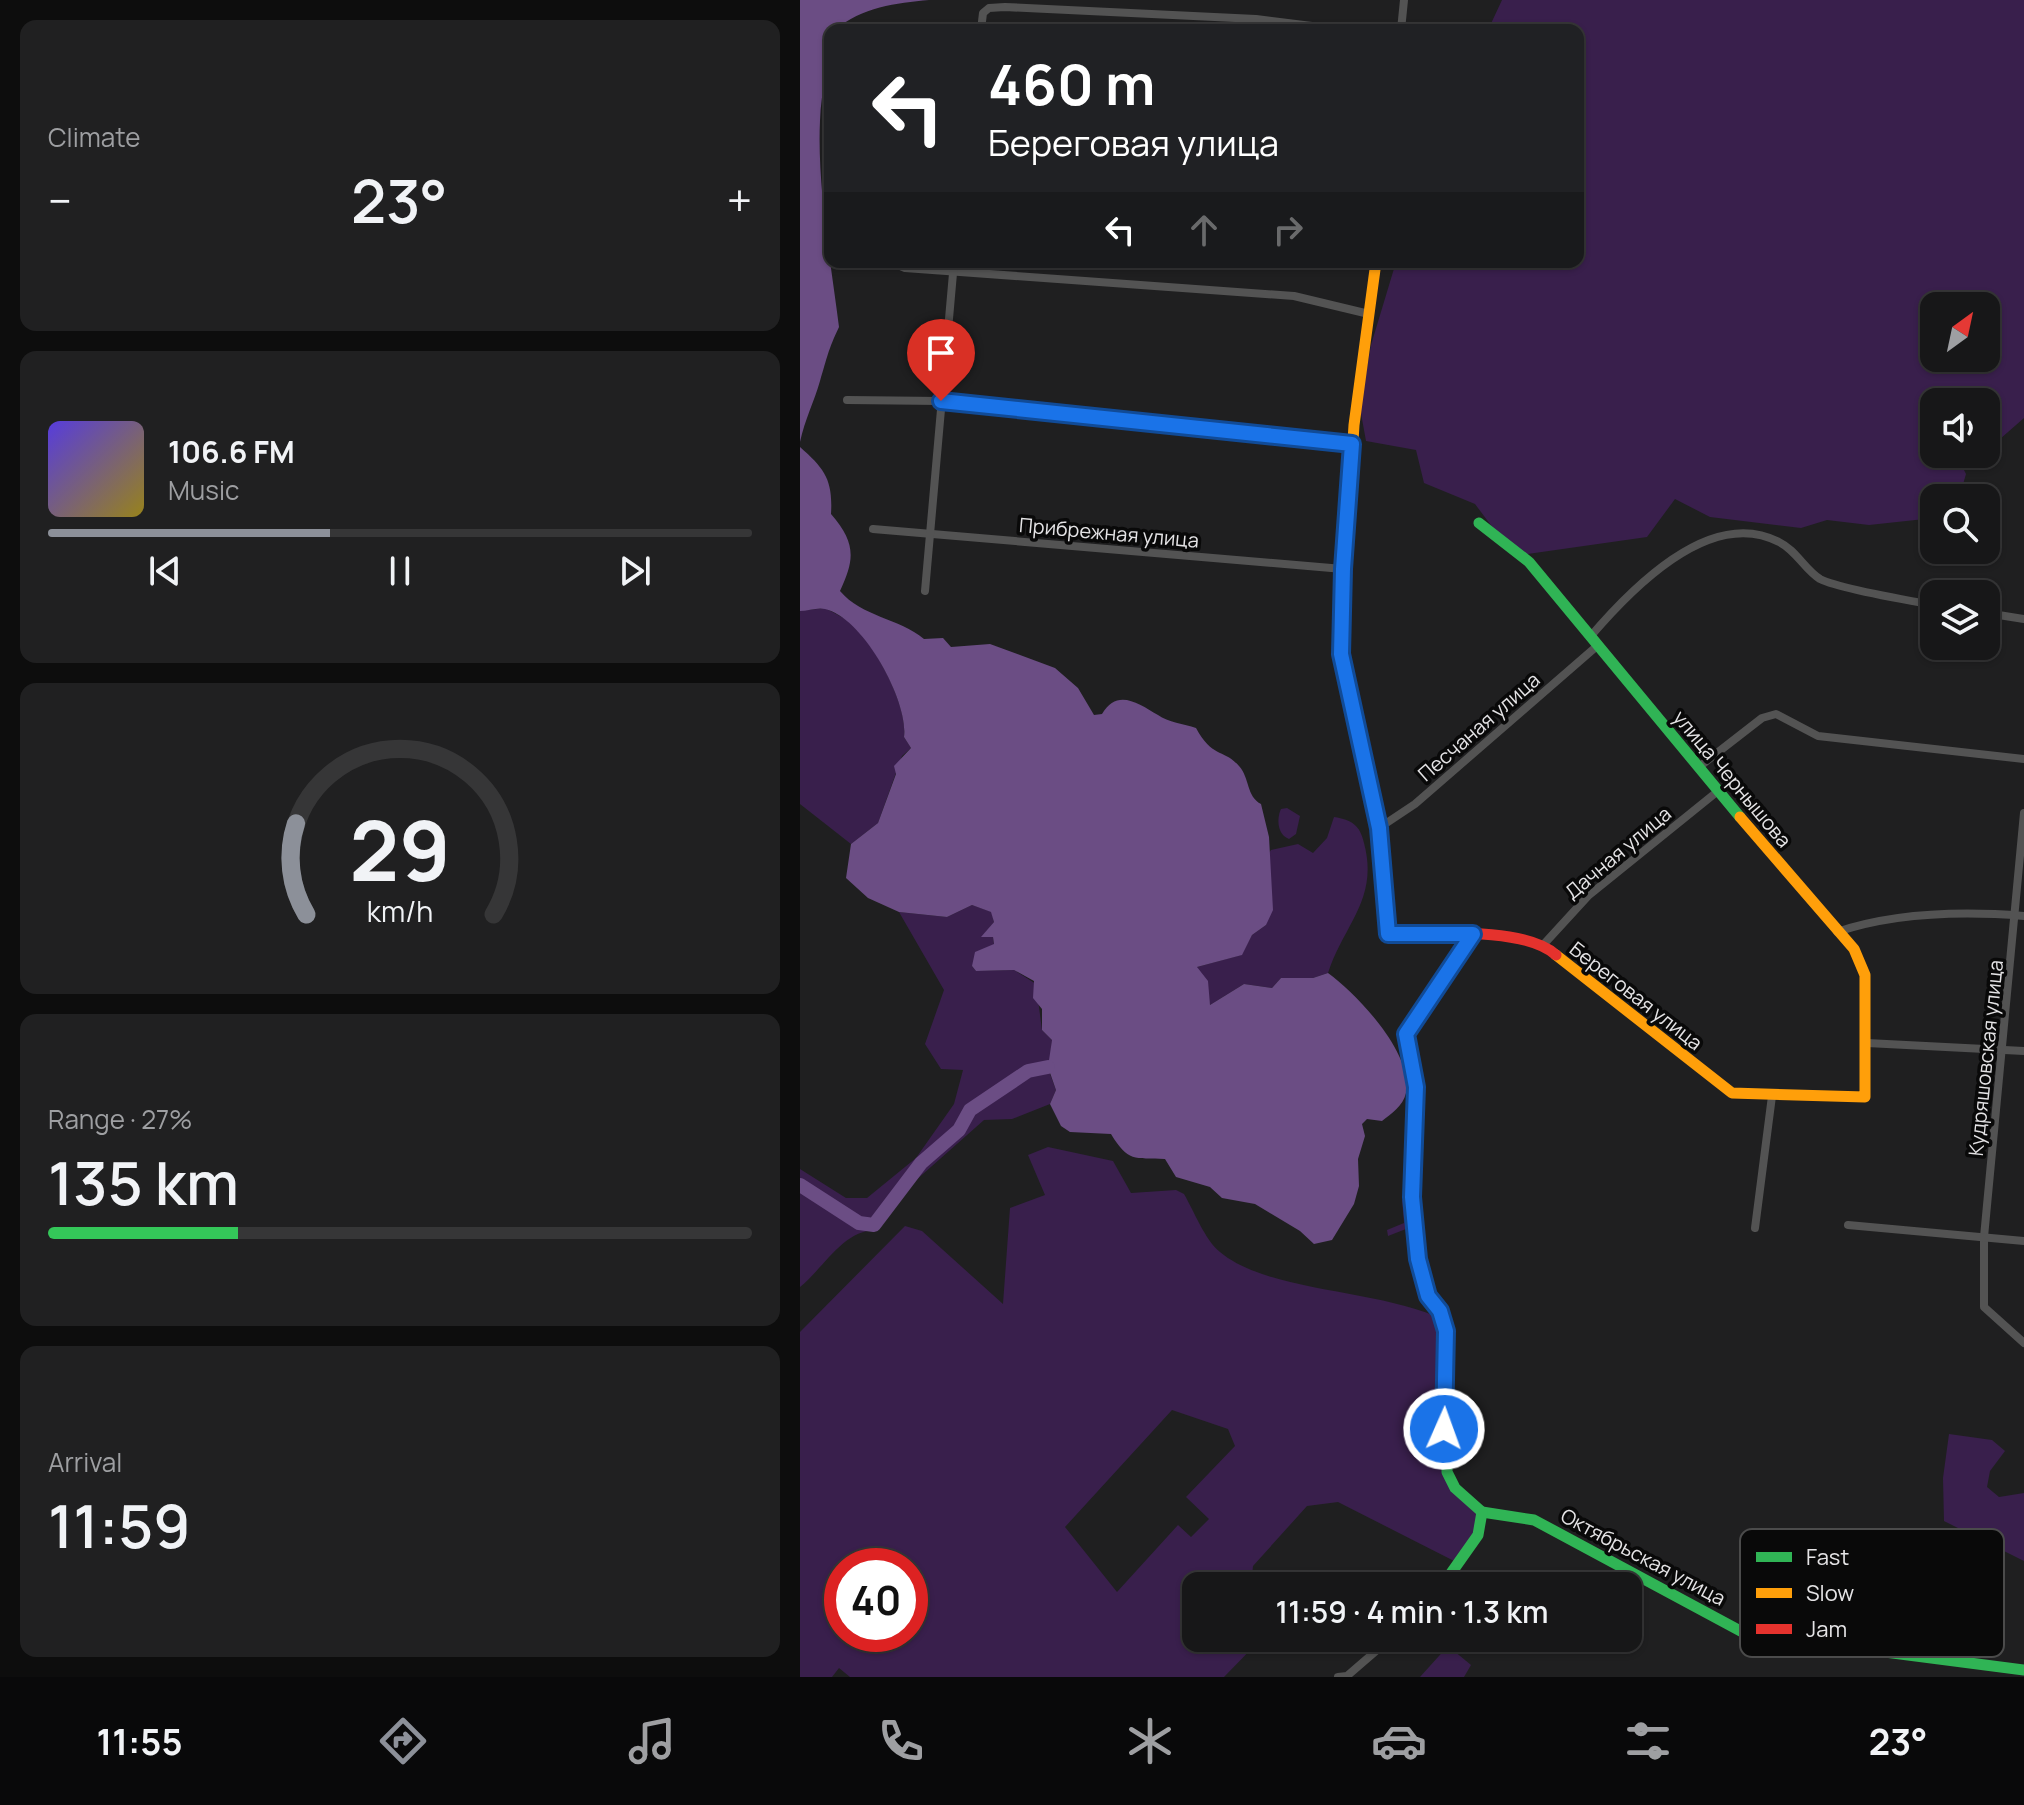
<!DOCTYPE html>
<meta charset="utf-8">
<style>
:root{--surface:#171718;--page:#202021;--text:#f1f3f6;--muted:#9e9fa2;--line:#363637;--accent:#8c9099}
body{margin:0;font-family:Manrope,sans-serif;background:var(--page);color:var(--text);height:100vh;display:flex;flex-direction:column;font-size:30px;white-space:nowrap}
*{box-sizing:border-box;margin:0}
p{font-size:26px;color:var(--muted)}
.icon{flex:none;width:44px;height:44px;fill:none;stroke:currentColor;stroke-width:2;stroke-linecap:round;stroke-linejoin:round}
.map{position:relative;flex:1;overflow:hidden}
.sheet{display:flex;flex-direction:column;gap:20px;padding:20px;background:#0d0d0d;width:800px}
.sheet>*{flex:none}
.hud{position:absolute;left:24px;top:24px;width:760px;height:244px;border-radius:16px;box-shadow:0 2px 6px #0004,0 0 0 2px var(--line);background:#202124;color:#fff;overflow:hidden}
.needle{width:52px;rotate:33deg}
.fabs{position:absolute;left:1120px;top:292px;display:grid;gap:16px}
.fabs a{display:grid;place-items:center;width:80px;height:80px;border-radius:16px;background:var(--surface);box-shadow:0 2px 6px #0004,0 0 0 2px var(--line);font-size:40px}
.speed{position:absolute;left:24px;top:1548px;display:flex;gap:16px;font-size:40px;font-weight:700;text-align:center}
.speed>*{display:grid;place-content:center;width:104px;height:104px;border-radius:50%;background:var(--surface);box-shadow:0 2px 6px #0004,0 0 0 2px var(--line);line-height:1}
.speed .limit{border:12px solid #d22;background:#fff;color:#111}
.pin{position:absolute;display:grid;place-items:center;width:68px;height:68px;color:#fff;margin:-82px -34px;border-radius:50% 50% 50% 0;rotate:-45deg;box-shadow:0 0 8px #0007}
.pin .icon{rotate:45deg}
.me{position:absolute;width:88px;margin:-44px;rotate:2deg;stroke-linejoin:round;filter:drop-shadow(0 0 6px #0008)}
.turn{display:flex;align-items:center;gap:28px;height:168px;padding:0 32px;font-size:36px}
.turn .icon{width:104px;height:104px;stroke-width:2.5}
.turn b{display:block;font-size:56px;line-height:68px}
.lanes{display:flex;align-items:center;height:76px;padding:0 32px;background:#0003;justify-content:center;gap:40px;direction:ltr}
.lanes .off{opacity:.35}
.big{font-size:60px;font-weight:600;line-height:1.1}
.sheet .widget{flex:1;display:flex;flex-direction:column;justify-content:center;gap:12px;min-width:0;padding:0 28px;border-radius:16px;background:var(--page)}
.sheet .dial{align-items:center;gap:0}
.dial svg{height:208px;overflow:visible;fill:none;stroke:var(--line);stroke-width:7;stroke-linecap:round;text-anchor:middle}
.dial text{fill:var(--text);stroke:none}
.song{display:flex;align-items:center;gap:24px}
.cover{width:96px;height:96px;border-radius:12px;background:linear-gradient(135deg,hsl(250 70% 55%),hsl(50 70% 35%))}
.played{height:8px;border-radius:4px;background:linear-gradient(90deg,var(--accent) 40%,var(--line) 40%)}
.keys{display:flex;justify-content:space-around;direction:ltr}
.heat{display:flex;justify-content:space-between;align-items:center;font-size:44px;direction:ltr}
.charge{height:12px;border-radius:6px;background:linear-gradient(90deg,#34c759 27%,var(--line) 0)}
.trip{position:absolute;left:382px;top:1572px;width:460px;height:80px;border-radius:16px;background:var(--surface);box-shadow:0 2px 6px #0004,0 0 0 2px var(--line);font-weight:600;line-height:80px;text-align:center}
.tabs{display:flex;height:128px;justify-content:space-around;align-items:center;background:#09090a;color:var(--muted)}
.tabs .icon{width:56px;height:56px}
.tabs .current{color:var(--accent)}
.tabs b{font-size:36px;color:var(--text)}
main{display:flex;flex:1;min-height:0}
.map>svg:first-child{display:block}
.green{fill:#391f4c;fill-rule:evenodd}
.water{fill:#6b4d84}
.lines{fill:none;stroke-linecap:round;stroke-linejoin:round}
.river{stroke:#6b4d84;stroke-width:14}
.street{stroke:#535353;stroke-width:8}
.fast{stroke:#30b455;stroke-width:11}
.slow{stroke:#ff9f0a;stroke-width:11}
.jam{stroke:#e5322d;stroke-width:11}
.route-casing{stroke:#114b97;stroke-width:20}
.route{stroke:#1a73e8;stroke-width:14}
.labels{text-anchor:middle;stroke-width:7;stroke-linejoin:round;paint-order:stroke}
.street-label{font-size:20px;fill:#e5e4e6;stroke:#090909}
.key{fill:#090909;stroke:#4b4b4b;stroke-width:2}
.key-label{font-size:22px;fill:#e5e4e6}
</style>
<main>
<section class="sheet">
<div class="widget"><p>Climate</p>
<div class="heat"><a>−</a><b class="big">23°</b><a>+</a></div>
</div>
<div class="widget">
<div class="song"><i class="cover"></i><div><b>106.6 FM</b><p>Music</p></div></div>
<div class="played"></div>
<div class="keys"><svg class="icon" aria-label="previous" viewBox="0 0 24 24"><path d="M18 5L8 12l10 7zM5 5v14"/></svg><svg class="icon" aria-label="pause" viewBox="0 0 24 24"><path d="M8 5v14M16 5v14"/></svg><svg class="icon" aria-label="next" viewBox="0 0 24 24"><path d="M6 5l10 7-10 7zM19 5v14"/></svg></div>
</div>
<div class="widget dial"><svg viewBox="0 0 100 80">
<path d="M14 69A42 42 0 1 1 86 69"/>
<path d="M14 69A42 42 0 0 1 10 34" stroke="#8c9099"/>
<text x="50" y="56" font-size="32" font-weight="700">29</text>
<text x="50" y="72" font-size="11">km/h</text>
</svg></div>
<div class="widget"><p>Range · 27%</p><b class="big">135 km</b><div class="charge"></div></div>
<div class="widget"><p>Arrival</p><b class="big">11:59</b></div>
</section>
<div class="map">
<svg width="1224" height="1677" viewBox="0 0 1224 1677">
<rect width="100%" height="100%" fill="#1f1f20"/>
<g class="green">
<path d="M702 0H1224V418L1200 439 1186 436V402H1134V454H1156L1166 474 1159 498H1134V518L1069 525 1027 520 1001 528 910 517 875 499 847 537 714 556 675 504 624 483 616 450 566 441 560 408 571 345 596 262H778V30H688ZM1134 306H1186V358H1134Z"/>
<path d="M25 608C34 613 45 618 52 624 76 646 108 706 104 737L111 748 102 756 78 823 51 844 0 804V611Z"/>
<path d="M487 808 500 816 496 834 489 839C478 835 476 820 481 809Z"/>
<path d="M534 817C552 820 560 825 564 843 579 899 544 924 528 973L513 978H481L472 988 444 984 410 1005 397 967 441 955 452 935 466 925 471 880 467 856 471 850 498 844 513 853 527 838Z"/>
<path d="M172 905 192 912 194 922 182 937H193L194 945 172 966 176 971 214 970 236 984 242 1030 252 1040 250 1074 256 1090 250 1104 212 1119 184 1120 106 1189 78 1230C43 1229 25 1267 0 1287V1169L46 1198H67L116 1158 154 1104 163 1070 141 1069 125 1044 144 990 99 912 147 917Z"/>
<path d="M248 1147 313 1161 331 1193 376 1190 384 1194C394 1211 405 1240 420 1252 469 1293 581 1289 644 1320L647 1471 682 1512 660 1564 538 1502 507 1506 453 1566 451 1586H396V1638H462L424 1677H50L39 1668 32 1677H0V1332L105 1226 122 1231 203 1304 210 1208 245 1195 228 1155ZM372 1410 428 1429 435 1446 386 1497 409 1519 391 1537 378 1525 317 1592 265 1527ZM42 1566H110V1634H42Z"/>
<polygon points="608,1197 613,1242 606,1229 588,1236 587,1230 604,1223 602,1200"/>
<polygon points="1149,1434 1192,1440 1205,1451 1190,1471 1187,1487 1199,1497 1224,1493 1224,1561 1144,1521 1143,1478"/>
<polygon points="648,1646 671,1665 664,1677 620,1677"/>
</g>
<g class="water">
<path d="M0 0H129C96 3 62 7 35 30H30C30 61 21 89 20 121 17 184 31 264 39 327 28 350 27 358 20 381 14 402 5 419 0 442Z"/>
<path d="M0 447C25 469 33 480 31 514 56 543 55 559 40 591 62 617 99 618 124 639L143 638 151 647 190 644 255 668 278 688 294 715 302 714C317 688 338 703 358 715 368 722 384 724 396 728 413 759 423 748 439 766 450 778 446 796 461 804L469 837 473 910 466 925 452 935 442 955 397 967 408 981 410 1005 444 984 472 988 481 978H513L528 973C557 994 614 1054 606 1093 603 1106 591 1114 582 1121L567 1119 562 1124 565 1136 558 1159 559 1186 554 1204 532 1240 514 1244 500 1231 455 1204 422 1198 410 1187 376 1177 365 1159C334 1158 328 1162 311 1134L270 1132 261 1126 250 1104 256 1090 248 1067 252 1040 242 1030V1009L233 998 234 981 214 970 176 971 172 966 175 952 194 944 193 937H181L194 922 191 912 172 905 147 917 99 912 68 898 46 878 51 844 78 823 96 774 94 766 111 748 104 737C109 702 63 617 25 609 18 607 8 611 0 611Z"/>
</g>
<g class="lines">
<polyline class="river" points="0,1185 59,1223 74,1225 121,1163 159,1130 170,1110 228,1071 248,1067"/>
<g class="street">
<polyline points="181,30 183,13 189,8 205,7 456,19 544,30"/>
<polyline points="601,30 604,0"/>
<polyline points="91,262 105,268 494,296 569,314"/>
<polyline points="47,400 141,401 552,444"/>
<polyline points="73,529 543,569"/>
<polyline points="125,591 154,262"/>
<polyline points="1186,613 1224,619"/>
<path d="M790 637C830 590 910 506 979 542 996 550 1005 570 1020 579 1038 588 1111 601 1134 605"/>
<polyline points="899,767 962,718 976,714 1018,736 1224,759"/>
<polyline points="1224,813 1184,1237 1184,1307 1224,1343"/>
<polyline points="579,828 615,804 797,646"/>
<path d="M1037 932C1097 912 1162 911 1224 916"/>
<polyline points="744,944 788,896 918,791"/>
<polyline points="1067,1043 1224,1051"/>
<polyline points="1048,1225 1224,1241"/>
<polyline points="955,1228 972,1096"/>
<polyline points="538,1677 547,1676 591,1638"/>
</g>
<g class="fast">
<polyline points="679,523 729,562 940,817"/>
<polyline points="682,1512 734,1520 946,1634 1224,1670"/>
<path d="M642 1586 678 1535 682 1512 655 1488 647 1472 646 1331C638 1305 622 1285 618 1257 609 1200 618 1145 616 1089 615 1071 609 1052 606 1034L673 934"/>
</g>
<g class="slow">
<polyline points="545,568 554,425 576,262"/>
<polyline points="756,955 932,1093 1065,1097 1065,975 1054,949 940,817"/>
</g>
<path class="jam" d="M545 568 543 670 579 828 588 934C630 934 725 926 756 955"/>
</g>
<g class="lines">
<defs>
<polyline id="route" points="141,401 552,444 543,569 541,654 579,828 588,934 673,934 606,1034 616,1087 612,1197 618,1259 628,1296 640,1311 646,1331 644,1429"/>
</defs>
<use href="#route" class="route-casing"/>
<use href="#route" class="route"/>
</g>
<g class="labels">
<g class="street-label">
<text transform="translate(309 533) rotate(5)" y="7">Прибрежная улица</text>
<text transform="translate(679 727) rotate(-41)" y="7">Песчаная улица</text>
<text transform="translate(932 779) rotate(50)" y="7">улица Чернышова</text>
<text transform="translate(818 853) rotate(-40)" y="7">Дачная улица</text>
<text transform="translate(836 996) rotate(38)" y="7">Береговая улица</text>
<text transform="translate(1186 1058) rotate(-84)" y="7">Кудряшовская улица</text>
<text transform="translate(843 1557) rotate(28)" y="7">Октябрьская улица</text>
</g>
</g>
<rect x="940" y="1529" width="264" height="128" rx="12" class="key"/>
<rect x="956" y="1552" width="36" height="10" fill="#30b455"/>
<rect x="956" y="1588" width="36" height="10" fill="#ff9f0a"/>
<rect x="956" y="1624" width="36" height="10" fill="#e5322d"/>
<g class="key-label">
<text x="1006" y="1565">Fast</text>
<text x="1006" y="1601">Slow</text>
<text x="1006" y="1637">Jam</text>
</g>
</svg>
<div class="fabs">
<a><svg class="needle" viewBox="-14 -14 28 28"><path d="M0-13l5 13h-10z" fill="#e53935"/><path d="M0 13l5-13h-10z" fill="#9e9fa2"/></svg></a>
<a><svg class="icon" aria-label="sound" viewBox="0 0 24 24"><path d="M4 9h4l5-4v14l-5-4H4zM17 9q2 3 0 6"/></svg></a>
<a><svg class="icon" aria-label="search" viewBox="0 0 24 24"><circle cx="10" cy="10" r="6"/><path d="M15 15l6 6"/></svg></a>
<a><svg class="icon" aria-label="layers" viewBox="0 0 24 24"><path d="M12 4l9 5-9 5-9-5zM3 14l9 5 9-5"/></svg></a>
</div>
<div class="speed"><div class="limit">40</div></div>
<div class="pin" style="left:141px;top:401px;background:#d93025"><svg class="icon" aria-label="arrive" viewBox="0 0 24 24"><path d="M6 21V4h12l-3 4 3 4H6"/></svg></div>
<svg class="me" style="left:644px;top:1429px" viewBox="-20 -20 40 40"><circle r="17" fill="#1a73e8" stroke="#fff" stroke-width="3"/><path d="M0-11L8 9 0 5-8 9z" fill="#fff"/></svg>
<div class="trip">11:59 · 4 min · 1.3 km</div>
<div class="hud">
<div class="turn"><svg class="icon" aria-label="left" viewBox="0 0 24 24"><path d="M17 20v-9H6M10 6l-5 5 5 5"/></svg><div><b>460 m</b>Береговая улица</div></div>
<div class="lanes"><svg class="icon" aria-label="left" viewBox="0 0 24 24"><path d="M17 20v-9H6M10 6l-5 5 5 5"/></svg><svg class="icon off" aria-label="ahead" viewBox="0 0 24 24"><path d="M12 20V5M6 11l6-6 6 6"/></svg><svg class="icon off" aria-label="right" viewBox="0 0 24 24"><path d="M7 20v-9h11M14 6l5 5-5 5"/></svg></div>
</div>
</div>
</main>
<nav class="tabs">
<b>11:55</b>
<svg class="icon current" aria-label="directions" viewBox="0 0 24 24"><path d="M12 3l9 9-9 9-9-9zM9 14v-3h6M13 9l2 2-2 2"/></svg>
<svg class="icon" aria-label="music" viewBox="0 0 24 24"><path d="M9 18V5l10-2v13"/><circle cx="6" cy="18" r="3"/><circle cx="16" cy="16" r="3"/></svg>
<svg class="icon" aria-label="phone" viewBox="0 0 24 24"><path d="M5 4h4l2 5-3 2q2 4 5 5l2-3 5 2v4C11 20 4 13 5 4z"/></svg>
<svg class="icon" aria-label="climate" viewBox="0 0 24 24"><path d="M12 3v18M4 7l16 10M4 17L20 7"/></svg>
<svg class="icon" aria-label="car" viewBox="0 0 24 24"><path d="M5 17H2v-5l4-1 3-4h7l3 4 3 1v5h-3M9 17h6M6 11h13"/><circle cx="7" cy="17" r="2"/><circle cx="17" cy="17" r="2"/></svg>
<svg class="icon" aria-label="filters" viewBox="0 0 24 24"><path d="M4 7h16M4 17h16"/><circle cx="9" cy="7" r="2"/><circle cx="15" cy="17" r="2"/></svg>
<b>23°</b>
</nav>
